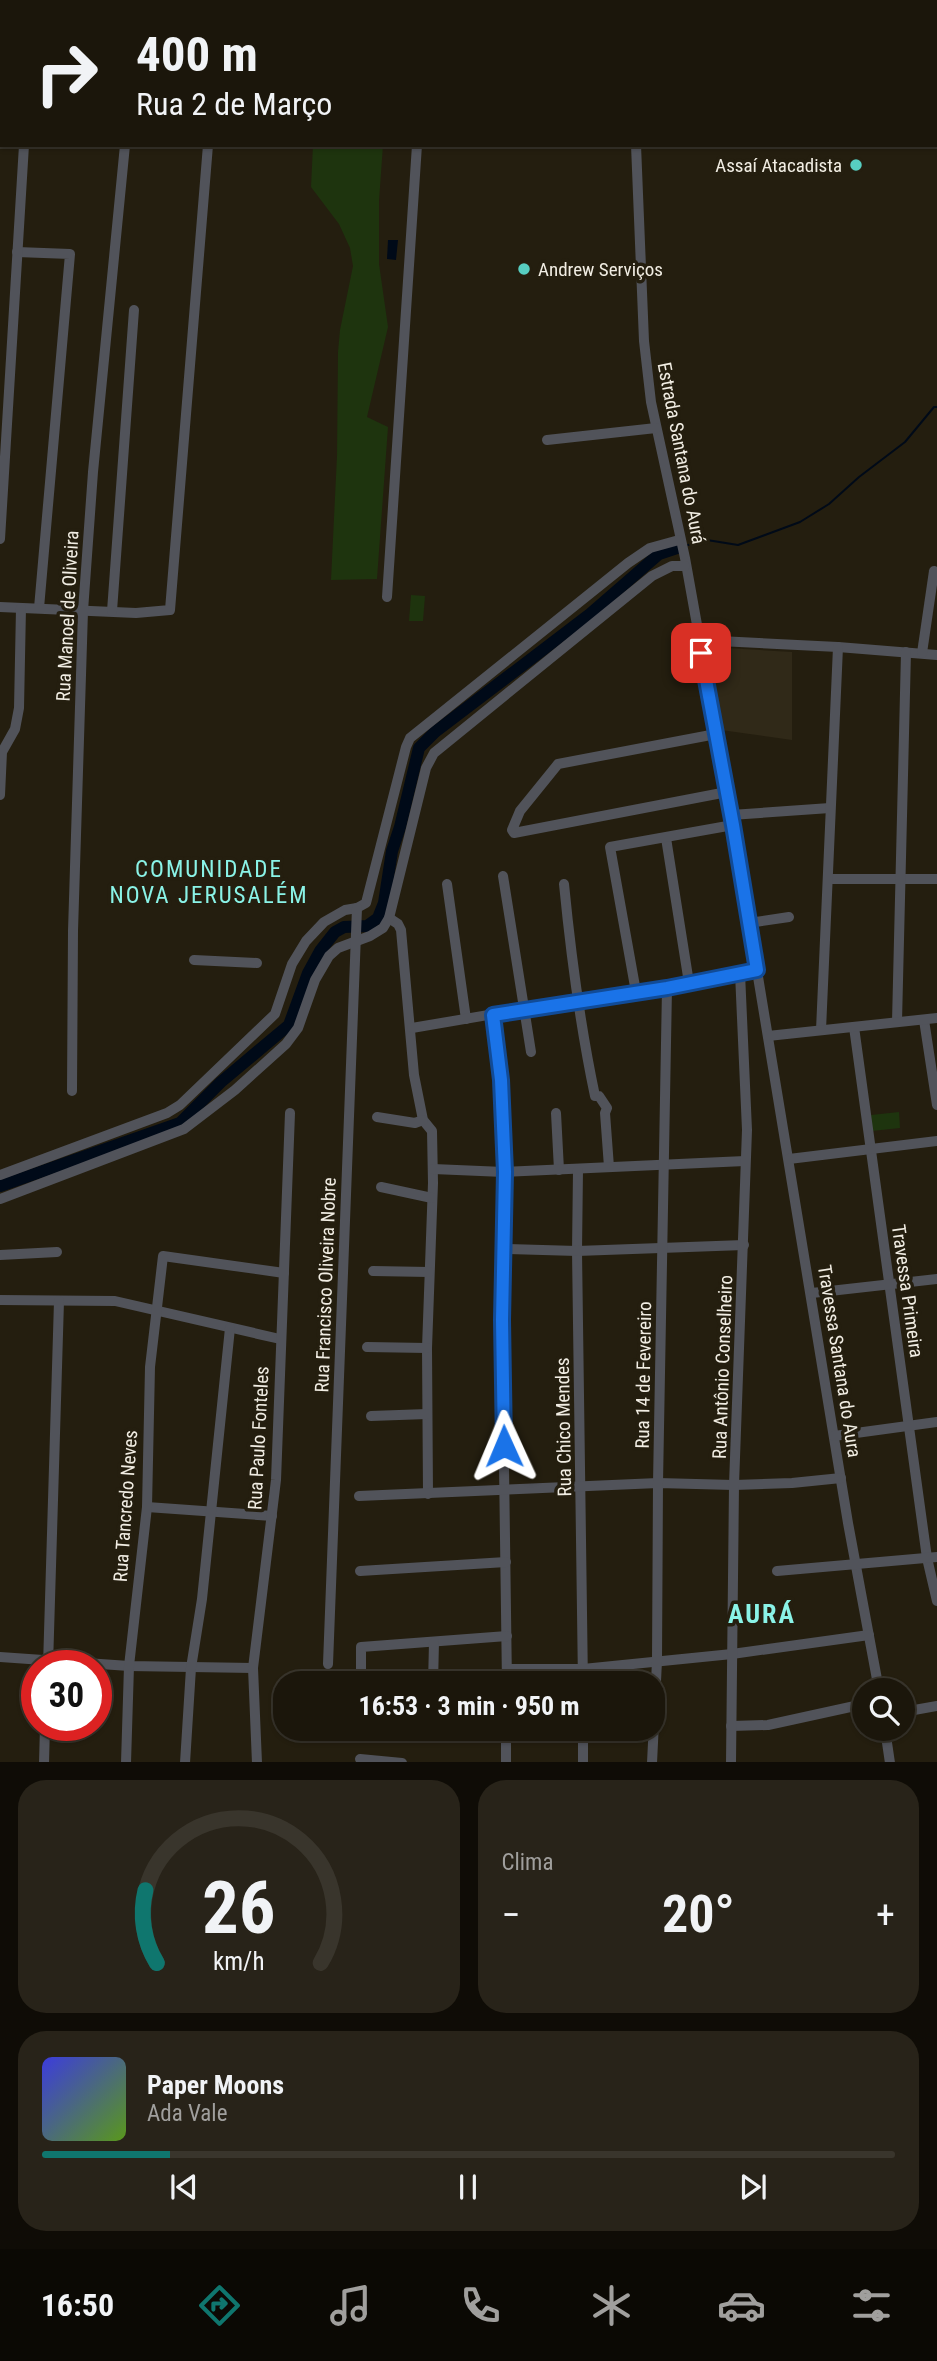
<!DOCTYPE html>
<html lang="pt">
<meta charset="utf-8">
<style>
:root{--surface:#1b160b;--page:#282319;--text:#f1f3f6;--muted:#a09f9d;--line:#39352c;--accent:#0f766e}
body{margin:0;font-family:"Roboto Condensed",sans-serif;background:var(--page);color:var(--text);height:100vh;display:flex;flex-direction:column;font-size:26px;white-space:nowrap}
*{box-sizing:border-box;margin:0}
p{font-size:23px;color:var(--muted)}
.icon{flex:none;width:38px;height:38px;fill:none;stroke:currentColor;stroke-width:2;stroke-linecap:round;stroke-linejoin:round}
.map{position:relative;height:1762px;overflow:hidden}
.drawer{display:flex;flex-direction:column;gap:18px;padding:18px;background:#0f0c06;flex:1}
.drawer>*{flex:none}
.guide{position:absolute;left:0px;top:0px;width:938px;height:147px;box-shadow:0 2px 5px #0004,0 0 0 2px var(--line);background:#1b160b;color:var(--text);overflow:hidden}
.controls{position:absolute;left:852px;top:1678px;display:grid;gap:14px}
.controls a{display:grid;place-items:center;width:63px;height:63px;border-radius:50%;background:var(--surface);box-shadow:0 2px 5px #0004,0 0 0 2px var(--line);font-size:35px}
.speed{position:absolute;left:21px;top:1650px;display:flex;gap:14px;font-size:35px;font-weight:700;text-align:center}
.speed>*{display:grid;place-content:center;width:91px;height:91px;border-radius:50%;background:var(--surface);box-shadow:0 2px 5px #0004,0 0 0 2px var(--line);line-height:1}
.speed .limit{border:10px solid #d22;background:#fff;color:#111}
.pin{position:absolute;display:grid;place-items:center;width:60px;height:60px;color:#fff;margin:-30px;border-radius:14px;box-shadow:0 4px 10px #0006}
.me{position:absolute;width:77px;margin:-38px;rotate:359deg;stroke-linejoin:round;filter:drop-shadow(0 0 5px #0008)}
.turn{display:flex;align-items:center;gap:24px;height:147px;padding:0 21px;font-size:32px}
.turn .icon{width:91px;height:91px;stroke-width:2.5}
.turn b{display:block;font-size:49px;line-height:60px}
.big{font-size:52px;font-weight:700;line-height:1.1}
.drawer .card{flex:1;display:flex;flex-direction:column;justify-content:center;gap:10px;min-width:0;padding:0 24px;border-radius:28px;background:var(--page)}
.drawer .dial{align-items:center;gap:0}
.dial svg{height:182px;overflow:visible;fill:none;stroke:var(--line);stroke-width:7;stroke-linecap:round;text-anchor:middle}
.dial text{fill:var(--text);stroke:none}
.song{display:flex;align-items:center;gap:21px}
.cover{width:84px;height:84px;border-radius:10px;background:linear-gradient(135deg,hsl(240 70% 55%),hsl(90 70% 35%))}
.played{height:7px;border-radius:4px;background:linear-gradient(90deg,var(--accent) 15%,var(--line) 15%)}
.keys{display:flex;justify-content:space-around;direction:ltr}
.heat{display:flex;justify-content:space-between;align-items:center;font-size:38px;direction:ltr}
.drawer .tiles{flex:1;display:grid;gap:18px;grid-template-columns:1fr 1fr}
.card:last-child{grid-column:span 2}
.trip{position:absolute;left:273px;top:1671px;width:392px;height:70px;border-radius:28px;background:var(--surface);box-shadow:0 2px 5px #0004,0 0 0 2px var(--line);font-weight:700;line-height:70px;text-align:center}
.tab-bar{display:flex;height:112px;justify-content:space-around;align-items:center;background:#0b0904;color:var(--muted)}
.tab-bar .icon{width:49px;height:49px}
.tab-bar .on{color:var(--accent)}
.tab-bar b{font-size:32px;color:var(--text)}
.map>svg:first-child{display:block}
.education{fill:#302918}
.green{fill:#1e340e}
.water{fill:#000a18}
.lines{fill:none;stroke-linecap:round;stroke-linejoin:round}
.stream{stroke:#000a18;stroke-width:2}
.river{stroke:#000a18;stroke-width:12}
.minor{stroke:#51535a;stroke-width:10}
.highway{stroke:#969caf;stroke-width:16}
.route-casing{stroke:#114b97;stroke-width:18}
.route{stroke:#1a73e8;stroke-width:12}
.poi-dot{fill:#57cec1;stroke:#241e0f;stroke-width:2.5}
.labels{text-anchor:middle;stroke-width:7;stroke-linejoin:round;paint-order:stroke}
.poi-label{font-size:19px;fill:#f1ede3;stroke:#241e0f;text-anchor:end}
.street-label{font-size:19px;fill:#f1ede3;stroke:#241e0f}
.quarter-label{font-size:23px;letter-spacing:2px;fill:#8af3e7;stroke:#241e0f}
.district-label{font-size:26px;font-weight:bold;letter-spacing:2px;fill:#8af3e7;stroke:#241e0f}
</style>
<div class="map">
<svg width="937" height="1763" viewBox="0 0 937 1763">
<rect width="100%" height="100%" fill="#241e0f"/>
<polygon class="education" points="711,647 792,652 792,740 721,730"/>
<g class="green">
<polygon points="313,145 383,145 379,201 379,264 388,327 367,417 388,427 377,579 331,580 337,456 338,352 340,330 353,266 350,248 339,224 311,187"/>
<polygon points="411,595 425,596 423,621 409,621"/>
<polygon points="899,1112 900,1128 872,1131 871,1115"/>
</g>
<polygon class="water" points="388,240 398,240 396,260 387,259"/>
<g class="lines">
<polyline class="stream" points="688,545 707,540 738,545 800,522 829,504 859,477 905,442 934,407 937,407"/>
<polyline class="river" points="0,1186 180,1123 221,1082 289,1025 308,973 320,951 335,932 344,927 367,926 378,918 384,903 392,851 400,827 419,748 435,732 590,614 659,554 680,547"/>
<g class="minor">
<polyline points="630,0 630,2"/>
<polyline points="221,2 221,0"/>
<polyline points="301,2 301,0"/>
<polyline points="427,2 427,0"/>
<polyline points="636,145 644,341 651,402 685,558 733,825 848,1523 879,1690"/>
<polyline points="17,252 70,254 39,608"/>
<polyline points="547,440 656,428"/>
<polyline points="0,539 24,145"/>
<polyline points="387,597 417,145"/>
<polyline points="0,607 136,613 170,610 208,145"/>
<polyline points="112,611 134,310"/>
<polyline points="699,640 838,647 937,655"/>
<polyline points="922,653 934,571"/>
<polyline points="716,734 558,764 520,811 512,830 514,833 727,792"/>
<polyline points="0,795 2,752 15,729 19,708 21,608"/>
<polyline points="731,815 830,808"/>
<polyline points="666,838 689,983"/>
<polyline points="503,876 531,1052"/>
<polyline points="829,879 937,879"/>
<polyline points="447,884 466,1019"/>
<path d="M564 884C571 956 580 1025 595 1096H599L607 1108 605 1113 609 1167"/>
<polyline points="389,918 398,924 401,930 414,1075 423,1120 432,1131 433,1183 427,1348 428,1494"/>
<polyline points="749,923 789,917"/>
<polyline points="194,960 257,963"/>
<polyline points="636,992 610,847 733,825"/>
<polyline points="493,1015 501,1080 504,1172 502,1320 507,1684"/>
<polyline points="924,1020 937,1105"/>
<polyline points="897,1022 906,652"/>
<polyline points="854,1027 927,1558 937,1601"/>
<polyline points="412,1028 576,1000 667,988 757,970"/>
<polyline points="821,1030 838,647"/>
<polyline points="768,1036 937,1018"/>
<polyline points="72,1091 73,931 83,611 93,472 125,145"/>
<polyline points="556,1113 559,1170"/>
<polyline points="377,1117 415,1123 423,1120"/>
<polyline points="789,1159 937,1141"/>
<polyline points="433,1169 504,1172 745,1161"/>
<polyline points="578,1170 577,1251 583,1684"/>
<polyline points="0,1175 167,1113 180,1105 275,1014 292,964 306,941 324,922 345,910 357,908 366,903 406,747 410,738 628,563 650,548 679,540"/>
<polyline points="381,1187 432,1198"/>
<polyline points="0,1199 184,1129 235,1090 286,1044 298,1028 315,980 329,956 338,948 370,936 383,928 389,918 426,768 434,753 652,576 672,566 685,566"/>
<polyline points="504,1249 577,1251 744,1245"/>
<polyline points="0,1255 57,1252"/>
<polyline points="373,1271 429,1272"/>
<polyline points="812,1293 937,1279"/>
<polyline points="0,1300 115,1301 280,1339"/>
<polyline points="367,1347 427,1348"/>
<polyline points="371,1416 427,1414"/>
<polyline points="834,1436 937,1422"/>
<polyline points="359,1496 658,1483 734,1485 792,1483 841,1478"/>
<polyline points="147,1507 272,1516"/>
<polyline points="360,1571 506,1562"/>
<polyline points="777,1571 937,1557"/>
<polyline points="0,1657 129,1666 253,1668"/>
<polyline points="328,1664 357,908"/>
<polyline points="48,1666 59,1301"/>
<polyline points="507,1669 583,1669 732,1654 869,1635"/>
<polyline points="361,1684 361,1647 507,1636"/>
<polyline points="433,1684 434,1642"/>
<polyline points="903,1712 937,1706"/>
<polyline points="731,1726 768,1725 864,1704"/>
<polyline points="885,1729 890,1763"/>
<polyline points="360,1759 402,1763"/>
<polyline points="44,1763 45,1726"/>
<polyline points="126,1763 129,1666 147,1507 150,1367 163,1256 284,1273"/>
<polyline points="185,1763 191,1668 202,1599 230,1328"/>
<polyline points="257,1763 253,1668 276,1480 290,1113"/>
<polyline points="506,1763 506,1729"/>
<polyline points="583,1763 583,1729"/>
<polyline points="652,1763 657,1661 658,1483 667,988"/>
<polyline points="731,1763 734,1485 747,1130 740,973"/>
</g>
<g class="highway">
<polyline points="161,2 196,0"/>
<polyline points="0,8 2,8"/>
</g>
</g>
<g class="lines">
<defs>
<polyline id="route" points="504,1446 502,1320 505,1172 501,1080 493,1015 667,988 757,970 733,825 701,653"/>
</defs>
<use href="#route" class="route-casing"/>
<use href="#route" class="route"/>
</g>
<g class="poi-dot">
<circle cx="856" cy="165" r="7"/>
<circle cx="524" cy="269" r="7"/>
</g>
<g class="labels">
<g class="poi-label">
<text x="842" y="172">Assaí Atacadista</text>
<text x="538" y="276" text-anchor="start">Andrew Serviços</text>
</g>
<g class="street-label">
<text transform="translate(682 453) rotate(79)" y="7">Estrada Santana do Aurá</text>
<text transform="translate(67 616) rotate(-87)" y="7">Rua Manoel de Oliveira</text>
<text transform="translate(325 1285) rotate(-88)" y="7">Rua Francisco Oliveira Nobre</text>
<text transform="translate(908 1291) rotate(82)" y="7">Travessa Primeira</text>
<text transform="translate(840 1361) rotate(81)" y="7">Travessa Santana do Aura</text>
<text transform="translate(722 1367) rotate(-88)" y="7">Rua Antônio Conselheiro</text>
<text transform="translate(643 1375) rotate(-89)" y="7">Rua 14 de Fevereiro</text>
<text transform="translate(563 1427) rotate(-91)" y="7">Rua Chico Mendes</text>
<text transform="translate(258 1438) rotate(-87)" y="7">Rua Paulo Fonteles</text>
<text transform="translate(125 1506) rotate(-86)" y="7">Rua Tancredo Neves</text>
</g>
<g class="quarter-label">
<text x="209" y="877">COMUNIDADE<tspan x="209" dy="26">NOVA JERUSALÉM</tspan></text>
</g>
<g class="district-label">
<text x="762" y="1623">AURÁ</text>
</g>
</g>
</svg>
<div class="controls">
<a><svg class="icon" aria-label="search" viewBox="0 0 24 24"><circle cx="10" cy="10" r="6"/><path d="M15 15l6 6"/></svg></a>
</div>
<div class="speed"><div class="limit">30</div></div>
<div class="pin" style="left:701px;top:653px;background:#d93025"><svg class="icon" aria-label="arrive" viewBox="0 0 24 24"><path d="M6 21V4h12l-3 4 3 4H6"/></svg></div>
<svg class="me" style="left:504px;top:1446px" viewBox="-20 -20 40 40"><path d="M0-17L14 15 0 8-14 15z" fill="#1a73e8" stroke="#fff" stroke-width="4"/></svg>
<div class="trip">16:53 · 3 min · 950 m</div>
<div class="guide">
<div class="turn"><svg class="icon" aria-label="right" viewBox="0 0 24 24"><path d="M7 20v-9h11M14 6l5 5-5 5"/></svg><div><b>400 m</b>Rua 2 de Março</div></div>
</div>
</div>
<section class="drawer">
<div class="tiles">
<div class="card dial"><svg viewBox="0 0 100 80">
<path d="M14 69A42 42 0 1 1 86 69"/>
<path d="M14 69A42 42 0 0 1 9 37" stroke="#0f766e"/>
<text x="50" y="56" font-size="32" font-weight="700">26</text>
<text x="50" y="72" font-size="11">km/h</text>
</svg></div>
<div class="card"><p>Clima</p>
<div class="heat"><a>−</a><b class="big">20°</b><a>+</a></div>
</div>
<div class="card">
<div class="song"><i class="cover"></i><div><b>Paper Moons</b><p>Ada Vale</p></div></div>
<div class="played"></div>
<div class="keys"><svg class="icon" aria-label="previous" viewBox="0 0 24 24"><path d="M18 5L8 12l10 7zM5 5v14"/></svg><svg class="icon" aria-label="pause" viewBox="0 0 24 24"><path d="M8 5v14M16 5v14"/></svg><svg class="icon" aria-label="next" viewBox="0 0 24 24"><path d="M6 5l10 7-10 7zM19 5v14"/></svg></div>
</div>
</div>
</section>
<nav class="tab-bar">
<b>16:50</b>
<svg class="icon on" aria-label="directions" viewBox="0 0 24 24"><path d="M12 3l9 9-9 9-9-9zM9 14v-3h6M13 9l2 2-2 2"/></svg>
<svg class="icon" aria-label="music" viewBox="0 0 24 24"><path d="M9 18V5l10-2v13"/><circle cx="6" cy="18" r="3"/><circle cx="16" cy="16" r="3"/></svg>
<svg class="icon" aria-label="phone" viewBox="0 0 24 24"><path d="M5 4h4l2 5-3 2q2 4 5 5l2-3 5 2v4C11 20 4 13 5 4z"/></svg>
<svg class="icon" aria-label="climate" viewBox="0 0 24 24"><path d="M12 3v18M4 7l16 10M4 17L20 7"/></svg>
<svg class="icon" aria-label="car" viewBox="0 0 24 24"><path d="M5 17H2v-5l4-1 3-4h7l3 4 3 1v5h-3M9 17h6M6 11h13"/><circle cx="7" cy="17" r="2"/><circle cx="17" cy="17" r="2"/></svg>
<svg class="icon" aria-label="filters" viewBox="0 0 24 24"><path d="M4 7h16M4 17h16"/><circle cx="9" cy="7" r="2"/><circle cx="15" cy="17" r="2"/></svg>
</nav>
